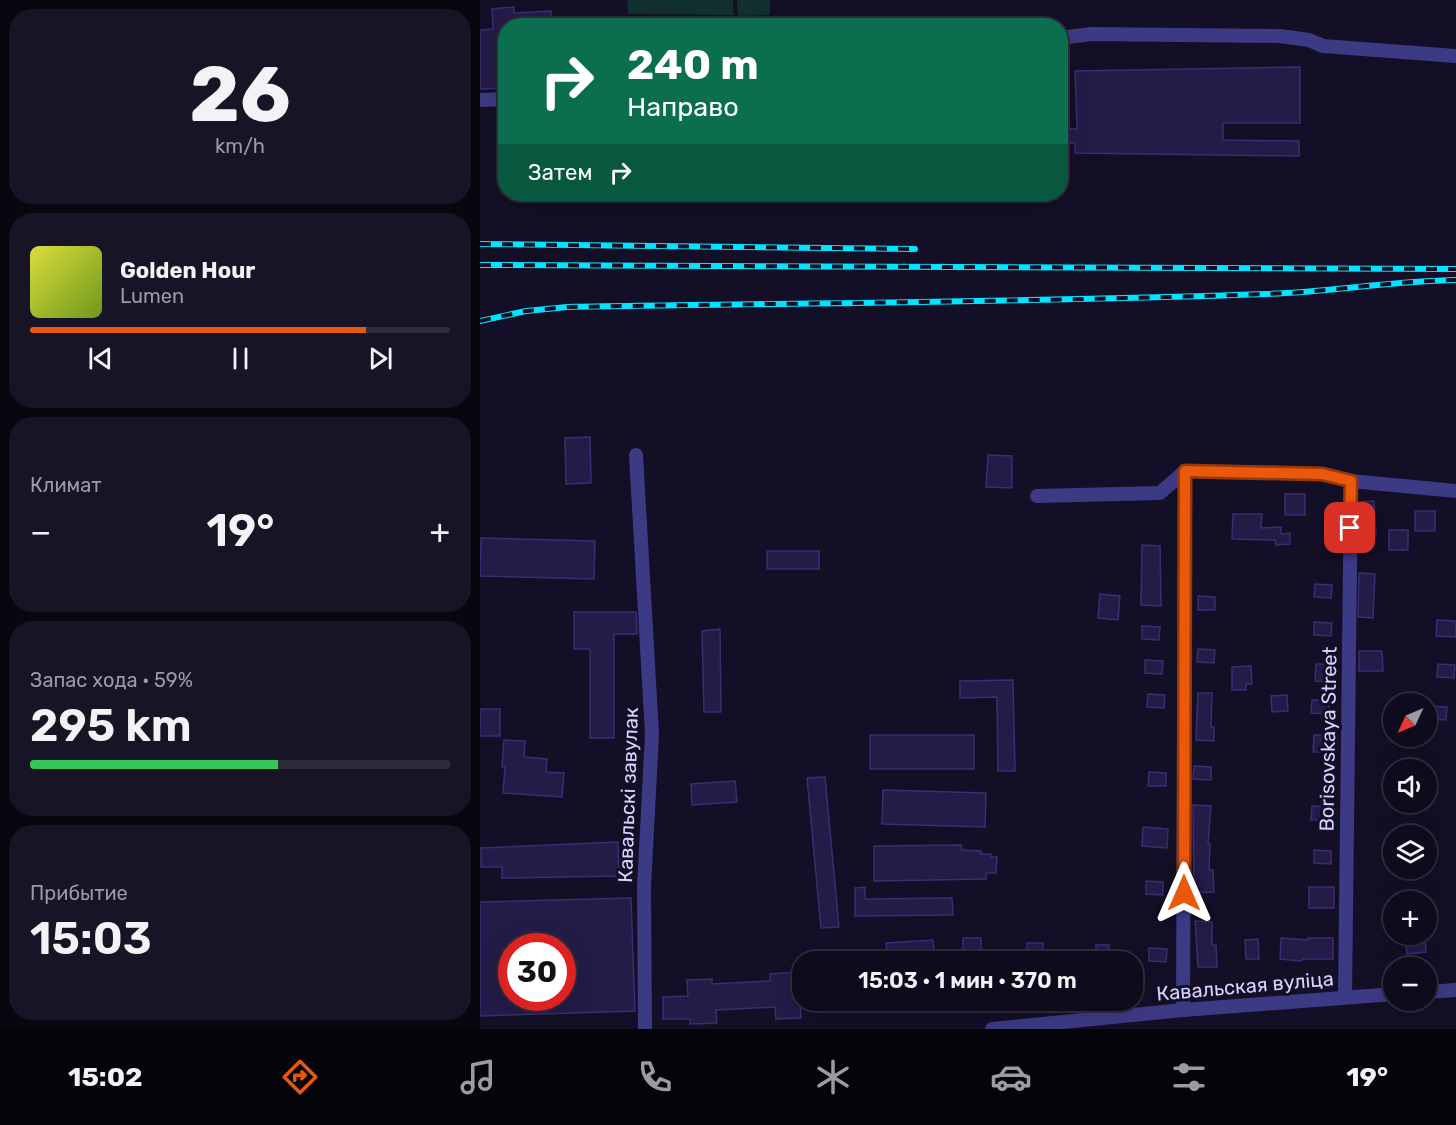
<!DOCTYPE html>
<html lang="ru">
<meta charset="utf-8">
<style>
:root{--surface:#0e0b1c;--page:#171425;--text:#f1f3f6;--muted:#9b9ba3;--line:#2e2b3b;--accent:#ea580c}
body{margin:0;font-family:Rubik,sans-serif;background:var(--page);color:var(--text);height:100vh;display:flex;flex-direction:column;font-size:22px;white-space:nowrap}
*{box-sizing:border-box;margin:0}
p{font-size:20px;color:var(--muted)}
.icon{flex:none;width:33px;height:33px;fill:none;stroke:currentColor;stroke-width:2;stroke-linecap:round;stroke-linejoin:round}
.map{position:relative;flex:1;overflow:hidden}
.sheet{display:flex;flex-direction:column;gap:9px;padding:9px;background:#08060f;width:480px}
.sheet>*{flex:none}
.guide{position:absolute;left:18px;top:18px;width:570px;height:183px;border-radius:24px;box-shadow:0 6px 24px #0002,0 0 0 2px var(--line);background:#0b6e4f;color:#fff;overflow:hidden}
.needle{width:39px;rotate:226deg}
.buttons{position:absolute;left:903px;top:693px;display:grid;gap:12px}
.buttons a{display:grid;place-items:center;width:54px;height:54px;border-radius:50%;background:var(--surface);box-shadow:0 6px 24px #0002,0 0 0 2px var(--line);font-size:30px}
.speed{position:absolute;left:18px;top:933px;display:flex;gap:12px;font-size:30px;font-weight:700;text-align:center}
.speed>*{display:grid;place-content:center;width:78px;height:78px;border-radius:50%;background:var(--surface);box-shadow:0 6px 24px #0002,0 0 0 2px var(--line);line-height:1}
.speed .limit{border:9px solid #d22;background:#fff;color:#111}
.pin{position:absolute;display:grid;place-items:center;width:51px;height:51px;color:#fff;margin:-26px;border-radius:12px;box-shadow:0 3px 9px #0006}
.me{position:absolute;width:66px;margin:-33px;rotate:0deg;stroke-linejoin:round;filter:drop-shadow(0 0 4px #0008)}
.turn{display:flex;align-items:center;gap:21px;height:126px;padding:0 30px;font-size:27px}
.turn .icon{width:78px;height:78px;stroke-width:2.5}
.turn b{display:block;font-size:42px;line-height:51px}
.then{display:flex;align-items:center;height:57px;padding:0 30px;background:#0003;gap:12px;font-size:22px}
.big{font-size:45px;font-weight:600;line-height:1.1}
.sheet .card{flex:1;display:flex;flex-direction:column;justify-content:center;gap:9px;min-width:0;padding:0 21px;border-radius:24px;background:var(--page)}
.sheet .dial{align-items:center;gap:0}
.dial b{font-size:78px;line-height:1}
.song{display:flex;align-items:center;gap:18px}
.cover{width:72px;height:72px;border-radius:9px;background:linear-gradient(135deg,hsl(60 70% 55%),hsl(80 70% 35%))}
.played{height:6px;border-radius:3px;background:linear-gradient(90deg,var(--accent) 80%,var(--line) 80%)}
.keys{display:flex;justify-content:space-around;direction:ltr}
.heat{display:flex;justify-content:space-between;align-items:center;font-size:33px;direction:ltr}
.charge{height:9px;border-radius:4px;background:linear-gradient(90deg,#34c759 59%,var(--line) 0)}
.trip{position:absolute;left:312px;top:951px;width:351px;height:60px;border-radius:24px;background:var(--surface);box-shadow:0 6px 24px #0002,0 0 0 2px var(--line);font-weight:600;line-height:60px;text-align:center}
.tab-bar{display:flex;height:96px;justify-content:space-around;align-items:center;background:#06040b;color:var(--muted)}
.tab-bar .icon{width:42px;height:42px}
.tab-bar .selected{color:var(--accent)}
.tab-bar b{font-size:27px;color:var(--text)}
main{display:flex;flex:1;min-height:0}
.map>svg:first-child{display:block}
.green{fill:#12302f}
.building{fill:#241b47;stroke:#3b2d73;stroke-width:1.5;fill-rule:evenodd}
.lines{fill:none;stroke-linecap:round;stroke-linejoin:round}
.minor{stroke:#3d3a85;stroke-width:14}
.rail-casing{stroke:#00e5ff;stroke-width:6}
.rail{stroke:#130f26;stroke-width:4;stroke-dasharray:11;stroke-linecap:butt}
.route-casing{stroke:#983908;stroke-width:15}
.route{stroke:#ea580c;stroke-width:10}
.labels{text-anchor:middle;stroke-width:6;stroke-linejoin:round;paint-order:stroke}
.street-label{font-size:20px;fill:#d9d4ff;stroke:#130f26}
</style>
<main>
<section class="sheet">
<div class="card dial"><b>26</b><p>km/h</p></div>
<div class="card">
<div class="song"><i class="cover"></i><div><b>Golden Hour</b><p>Lumen</p></div></div>
<div class="played"></div>
<div class="keys"><svg class="icon" aria-label="previous" viewBox="0 0 24 24"><path d="M18 5L8 12l10 7zM5 5v14"/></svg><svg class="icon" aria-label="pause" viewBox="0 0 24 24"><path d="M8 5v14M16 5v14"/></svg><svg class="icon" aria-label="next" viewBox="0 0 24 24"><path d="M6 5l10 7-10 7zM19 5v14"/></svg></div>
</div>
<div class="card"><p>Климат</p>
<div class="heat"><a>−</a><b class="big">19°</b><a>+</a></div>
</div>
<div class="card"><p>Запас хода · 59%</p><b class="big">295 km</b><div class="charge"></div></div>
<div class="card"><p>Прибытие</p><b class="big">15:03</b></div>
</section>
<div class="map">
<svg width="976" height="1029" viewBox="0 0 976 1029">
<rect width="100%" height="100%" fill="#130f26"/>
<g class="green">
<polygon points="147,0 253,0 254,15 148,14"/>
<polygon points="257,0 290,0 290,15 258,16"/>
</g>
<g class="building">
<polygon points="34,7 34,13 71,11 71,26 26,26 26,88 0,89 0,30 13,29 12,9"/>
<polygon points="820,67 820,123 743,123 743,140 819,141 819,156 595,153 595,143 580,143 580,128 597,129 595,71"/>
<polygon points="110,437 111,483 86,484 85,438"/>
<polygon points="508,455 532,456 532,488 506,487"/>
<rect x="805" y="494" width="20" height="21"/>
<polygon points="894,501 896,536 879,536 880,502"/>
<rect x="935" y="511" width="20" height="20"/>
<polygon points="753,514 782,514 781,528 801,527 801,534 810,533 810,544 796,545 795,540 752,539"/>
<rect x="909" y="530" width="19" height="20"/>
<polygon points="1,538 115,541 114,579 0,576"/>
<polygon points="662,545 680,546 681,606 661,605"/>
<rect x="287" y="551" width="52" height="18"/>
<polygon points="879,573 895,574 893,618 878,617"/>
<polygon points="835,584 852,585 851,598 834,597"/>
<polygon points="620,594 640,596 638,620 618,618"/>
<polygon points="718,596 735,597 735,610 718,610"/>
<polygon points="94,612 156,612 157,634 134,634 134,738 110,738 110,649 94,649"/>
<polygon points="957,620 976,621 976,637 956,636"/>
<polygon points="834,622 852,623 851,636 834,635"/>
<polygon points="662,626 680,627 679,640 662,639"/>
<polygon points="240,629 241,712 224,712 222,631"/>
<polygon points="718,649 735,650 734,663 717,662"/>
<polygon points="879,651 902,651 903,671 879,671"/>
<polygon points="665,660 683,661 682,674 665,673"/>
<polygon points="836,664 849,664 848,682 835,681"/>
<polygon points="958,664 975,665 974,678 957,677"/>
<polygon points="771,666 772,684 766,684 766,690 752,690 752,667"/>
<polygon points="533,680 535,771 518,771 517,697 480,698 480,681"/>
<polygon points="718,693 732,693 731,727 734,727 734,741 716,740"/>
<polygon points="668,694 685,695 684,708 667,707"/>
<polygon points="807,695 808,711 792,712 791,696"/>
<polygon points="832,700 849,701 849,714 831,713"/>
<polygon points="950,706 967,707 966,720 949,719"/>
<rect x="0" y="709" width="20" height="27"/>
<rect x="390" y="735" width="104" height="34"/>
<polygon points="834,735 847,735 847,752 833,752"/>
<polygon points="24,740 45,741 44,757 67,759 66,772 84,773 82,797 23,793 25,767 22,767"/>
<polygon points="714,766 731,767 731,780 713,779"/>
<polygon points="669,772 686,773 686,786 668,786"/>
<polygon points="345,777 359,927 341,928 327,778"/>
<polygon points="255,781 257,802 212,805 211,784"/>
<polygon points="403,790 506,793 505,827 402,824"/>
<polygon points="713,805 731,806 728,843 730,844 729,870 733,870 734,892 714,893"/>
<polygon points="832,806 849,807 849,820 831,820"/>
<polygon points="663,827 688,829 687,848 662,846"/>
<polygon points="138,842 139,876 22,878 22,867 1,867 1,848"/>
<polygon points="481,845 482,850 501,851 501,854 511,854 511,857 517,857 516,873 506,873 506,879 394,881 394,846"/>
<polygon points="834,850 851,851 851,864 834,863"/>
<polygon points="666,881 683,882 683,895 666,894"/>
<polygon points="385,887 385,899 472,898 473,915 375,916 375,888"/>
<rect x="829" y="887" width="25" height="21"/>
<path d="M151 898 155 1011 0 1016V902ZM32 946H82V998H32Z"/>
<polygon points="715,921 732,922 732,945 736,945 737,967 718,967"/>
<polygon points="945,936 946,952 927,954 925,937"/>
<rect x="483" y="938" width="18" height="24"/>
<polygon points="801,938 828,940 828,938 853,938 853,959 823,959 822,961 800,959"/>
<polygon points="778,939 779,959 766,959 765,940"/>
<polygon points="453,940 455,962 408,962 406,943"/>
<rect x="547" y="943" width="16" height="19"/>
<rect x="616" y="945" width="13" height="17"/>
<polygon points="669,948 687,949 686,962 669,961"/>
<polygon points="318,972 321,1018 296,1019 295,1007 236,1010 237,1023 210,1024 210,1019 183,1019 183,997 208,996 207,980 232,979 232,984 290,981 290,974"/>
</g>
<g class="lines">
<g class="minor">
<polyline points="580,38 611,34 800,36 829,40 843,46 976,56"/>
<polyline points="0,100 26,99"/>
<polyline points="156,455 172,734 164,887 165,1029"/>
<polyline points="557,496 680,493 705,471 842,474 871,481 976,491"/>
<polyline points="946,992 976,990"/>
<polyline points="865,997 871,481"/>
<polyline points="703,1010 705,471"/>
<polyline points="512,1029 703,1010 914,994"/>
</g>
<defs>
<g id="rail">
<polyline points="0,244 435,249"/>
<polyline points="0,265 976,269"/>
<path d="M0 321 46 311 87 307C320 303 553 302 786 294 849 292 912 281 976 280"/>
</g>
</defs>
<use href="#rail" class="rail-casing"/>
<use href="#rail" class="rail"/>
</g>
<g class="lines">
<defs>
<polyline id="route" points="704,893 705,471 842,474 871,481 870,528"/>
</defs>
<use href="#route" class="route-casing"/>
<use href="#route" class="route"/>
</g>
<g class="labels">
<g class="street-label">
<text transform="translate(848 739) rotate(-89)" y="7">Borisovskaya Street</text>
<text transform="translate(148 795) rotate(-88)" y="7">Кавальскі завулак</text>
<text transform="translate(765 986) rotate(-5)" y="7">Кавальская вуліца</text>
</g>
</g>
</svg>
<div class="buttons">
<a><svg class="needle" viewBox="-14 -14 28 28"><path d="M0-13l5 13h-10z" fill="#e53935"/><path d="M0 13l5-13h-10z" fill="#9b9ba3"/></svg></a>
<a><svg class="icon" aria-label="sound" viewBox="0 0 24 24"><path d="M4 9h4l5-4v14l-5-4H4zM17 9q2 3 0 6"/></svg></a>
<a><svg class="icon" aria-label="layers" viewBox="0 0 24 24"><path d="M12 4l9 5-9 5-9-5zM3 14l9 5 9-5"/></svg></a>
<a>+</a>
<a>−</a>
</div>
<div class="speed"><div class="limit">30</div></div>
<div class="pin" style="left:870px;top:528px;background:#d93025"><svg class="icon" aria-label="arrive" viewBox="0 0 24 24"><path d="M6 21V4h12l-3 4 3 4H6"/></svg></div>
<svg class="me" style="left:704px;top:893px" viewBox="-20 -20 40 40"><path d="M0-17L14 15 0 8-14 15z" fill="#ea580c" stroke="#fff" stroke-width="4"/></svg>
<div class="trip">15:03 · 1 мин · 370 m</div>
<div class="guide">
<div class="turn"><svg class="icon" aria-label="right" viewBox="0 0 24 24"><path d="M7 20v-9h11M14 6l5 5-5 5"/></svg><div><b>240 m</b>Направо</div></div>
<div class="then">Затем<svg class="icon" aria-label="right" viewBox="0 0 24 24"><path d="M7 20v-9h11M14 6l5 5-5 5"/></svg></div>
</div>
</div>
</main>
<nav class="tab-bar">
<b>15:02</b>
<svg class="icon selected" aria-label="directions" viewBox="0 0 24 24"><path d="M12 3l9 9-9 9-9-9zM9 14v-3h6M13 9l2 2-2 2"/></svg>
<svg class="icon" aria-label="music" viewBox="0 0 24 24"><path d="M9 18V5l10-2v13"/><circle cx="6" cy="18" r="3"/><circle cx="16" cy="16" r="3"/></svg>
<svg class="icon" aria-label="phone" viewBox="0 0 24 24"><path d="M5 4h4l2 5-3 2q2 4 5 5l2-3 5 2v4C11 20 4 13 5 4z"/></svg>
<svg class="icon" aria-label="climate" viewBox="0 0 24 24"><path d="M12 3v18M4 7l16 10M4 17L20 7"/></svg>
<svg class="icon" aria-label="car" viewBox="0 0 24 24"><path d="M5 17H2v-5l4-1 3-4h7l3 4 3 1v5h-3M9 17h6M6 11h13"/><circle cx="7" cy="17" r="2"/><circle cx="17" cy="17" r="2"/></svg>
<svg class="icon" aria-label="filters" viewBox="0 0 24 24"><path d="M4 7h16M4 17h16"/><circle cx="9" cy="7" r="2"/><circle cx="15" cy="17" r="2"/></svg>
<b>19°</b>
</nav>
